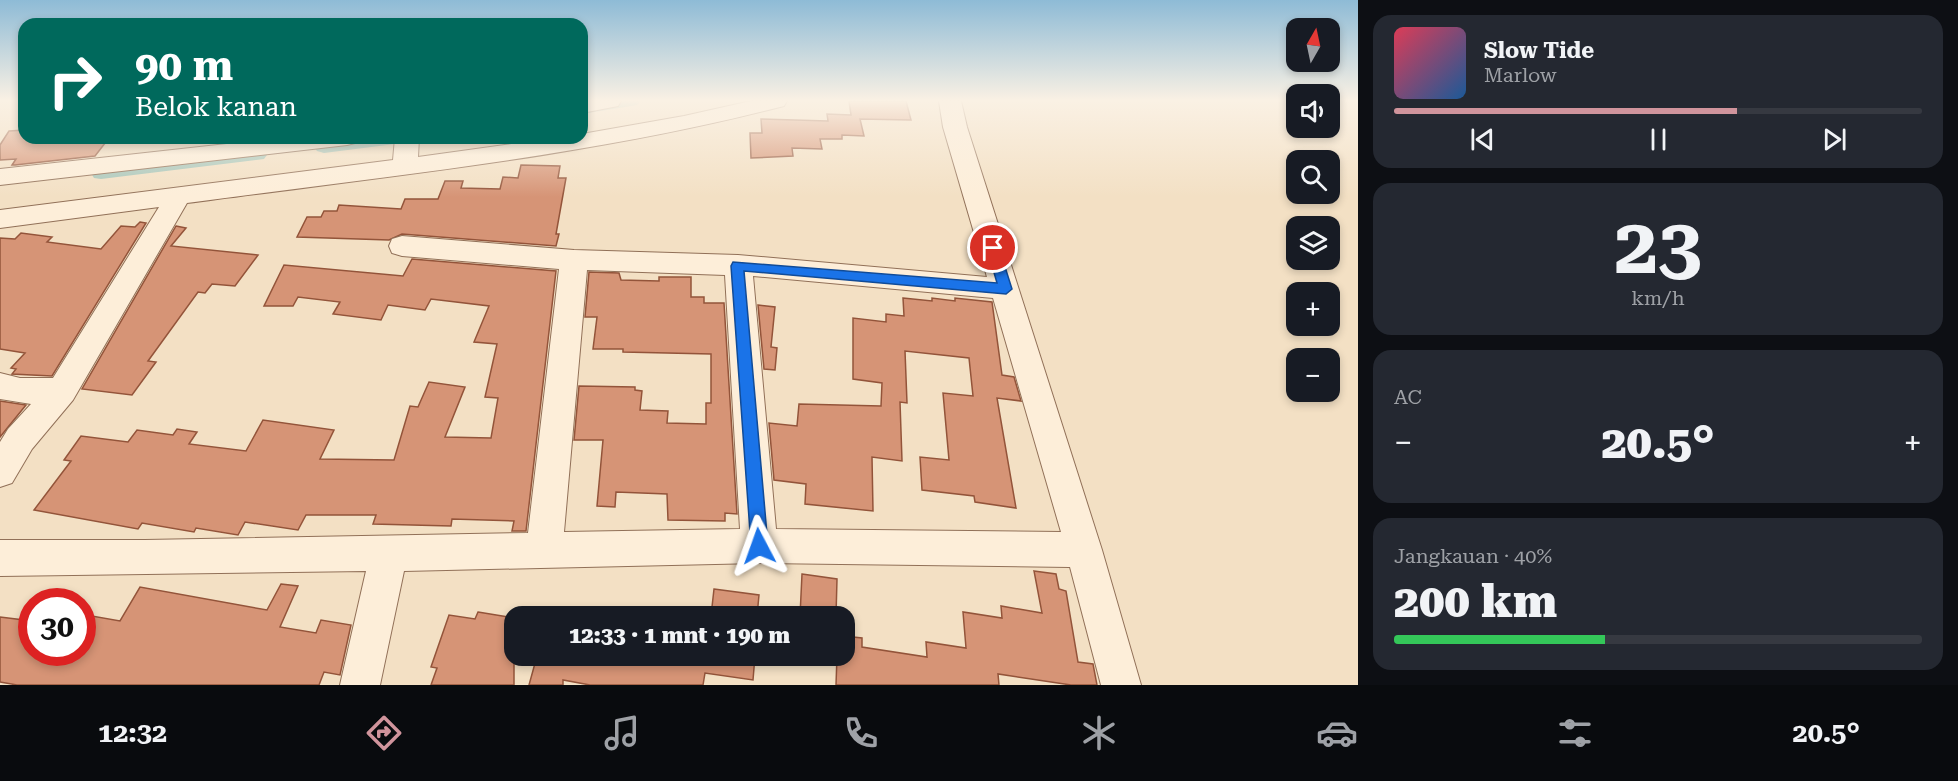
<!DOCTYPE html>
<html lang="id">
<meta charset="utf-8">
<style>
:root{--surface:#171b24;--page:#242831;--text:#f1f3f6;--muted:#9ea1a6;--line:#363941;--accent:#d0949c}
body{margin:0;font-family:"Roboto Serif",serif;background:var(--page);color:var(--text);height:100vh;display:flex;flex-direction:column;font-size:22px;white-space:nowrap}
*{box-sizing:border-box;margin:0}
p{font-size:20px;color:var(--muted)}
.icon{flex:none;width:33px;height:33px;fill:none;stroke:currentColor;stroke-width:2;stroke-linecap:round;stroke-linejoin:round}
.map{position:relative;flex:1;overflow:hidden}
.sheet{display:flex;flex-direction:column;gap:15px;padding:15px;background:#0d0f14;width:600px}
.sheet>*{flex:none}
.guide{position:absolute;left:18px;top:18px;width:570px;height:126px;border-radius:18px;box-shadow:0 3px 9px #0003;background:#00695c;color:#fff;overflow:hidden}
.needle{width:39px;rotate:9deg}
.fabs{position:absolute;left:1286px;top:18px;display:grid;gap:12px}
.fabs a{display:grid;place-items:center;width:54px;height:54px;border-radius:12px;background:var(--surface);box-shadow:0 3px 9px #0003;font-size:30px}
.speed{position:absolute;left:18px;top:588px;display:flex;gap:12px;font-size:30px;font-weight:700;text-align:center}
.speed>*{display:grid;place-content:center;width:78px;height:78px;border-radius:50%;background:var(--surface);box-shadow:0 3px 9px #0003;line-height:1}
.speed .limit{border:9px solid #d22;background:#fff;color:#111}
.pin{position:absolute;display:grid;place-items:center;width:51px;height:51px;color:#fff;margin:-26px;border:3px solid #fff;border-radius:50%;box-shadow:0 2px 6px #0007}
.me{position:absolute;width:66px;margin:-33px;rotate:356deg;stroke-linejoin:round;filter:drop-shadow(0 0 4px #0008)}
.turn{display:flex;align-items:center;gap:21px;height:126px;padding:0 18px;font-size:27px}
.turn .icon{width:78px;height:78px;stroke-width:2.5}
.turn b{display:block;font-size:42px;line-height:51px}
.big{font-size:45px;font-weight:800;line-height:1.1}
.sheet .widget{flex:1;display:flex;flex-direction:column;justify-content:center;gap:9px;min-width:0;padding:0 21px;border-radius:18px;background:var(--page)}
.sheet .dial{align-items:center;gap:0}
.dial b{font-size:78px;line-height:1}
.song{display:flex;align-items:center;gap:18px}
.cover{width:72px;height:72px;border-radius:9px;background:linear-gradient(135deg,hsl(350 70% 55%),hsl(210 70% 35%))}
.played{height:6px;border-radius:3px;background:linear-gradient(90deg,var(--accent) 65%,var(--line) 65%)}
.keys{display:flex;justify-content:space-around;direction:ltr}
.heat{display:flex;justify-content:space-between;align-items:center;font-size:33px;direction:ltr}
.charge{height:9px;border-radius:4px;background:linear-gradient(90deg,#34c759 40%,var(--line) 0)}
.trip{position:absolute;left:504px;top:606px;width:351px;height:60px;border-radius:18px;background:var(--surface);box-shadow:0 3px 9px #0003;font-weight:800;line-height:60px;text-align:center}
.tab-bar{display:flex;height:96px;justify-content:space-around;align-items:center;background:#090b0e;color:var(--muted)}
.tab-bar .icon{width:42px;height:42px}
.tab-bar .current{color:var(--accent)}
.tab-bar b{font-size:27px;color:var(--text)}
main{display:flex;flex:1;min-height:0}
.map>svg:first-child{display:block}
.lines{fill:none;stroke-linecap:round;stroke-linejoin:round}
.canal{fill:#a7c6ba;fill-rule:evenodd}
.building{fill:#d69476;stroke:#93543a;stroke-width:1.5}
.minor-casing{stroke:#917058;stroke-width:2}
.minor{fill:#fdeed9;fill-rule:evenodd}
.route{fill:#1a73e8;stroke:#114b97;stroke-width:1.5}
</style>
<main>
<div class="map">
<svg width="1358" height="685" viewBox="0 0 1358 685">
<rect width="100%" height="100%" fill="#f3e0c4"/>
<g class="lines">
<g class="canal">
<polygon points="600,101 640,101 637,105 631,106 582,114 582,104"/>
<polygon points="348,138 404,138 402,142 395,144 324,153 317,151 314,147 317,143"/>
<polygon points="257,149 264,151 267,155 264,159 101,179 94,178 91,173 94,168 101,167"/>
</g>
</g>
<g class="building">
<polygon points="849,101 906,101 911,120 860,119 864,136 842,135 842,139 820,139 822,149 792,148 793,156 751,158 750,133 762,133 761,119 828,121 827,114 851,115"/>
<polygon points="24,130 24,138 109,138 95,156 15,165 12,165 16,159 0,160 0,145 9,131"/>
<polygon points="521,165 560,166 558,178 566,178 556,234 559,234 556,246 402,234 389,240 297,237 307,217 321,217 324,211 337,211 339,205 401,209 405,199 438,199 445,181 463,181 461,188 500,189 503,177 518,178"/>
<polygon points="140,222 146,223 52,376 12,374 16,369 11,368 25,353 0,349 0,238 15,239 21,233 52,237 47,242 101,249 121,226 135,227"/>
<polygon points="176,226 186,228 171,246 258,255 235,286 212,284 205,293 198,292 148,361 156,362 132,395 82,389"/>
<polygon points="412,259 556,271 526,531 512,531 514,521 452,519 451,526 373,524 376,515 306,515 298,530 245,522 238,535 196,528 194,532 142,523 138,529 34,510 71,461 64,460 81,436 128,442 137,430 173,435 177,429 197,432 189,444 246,451 263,420 334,430 320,459 394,460 410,406 418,407 429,382 465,387 445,437 491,438 498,398 485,397 497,344 474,342 489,306 431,299 425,310 388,305 381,320 333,314 340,302 298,297 293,306 264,306 284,265 403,276"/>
<polygon points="589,272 619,273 621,280 659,281 659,277 691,277 691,297 704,297 704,303 724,303 737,514 725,513 725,521 668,520 667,494 616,492 615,507 597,506 603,440 574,440 579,386 635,387 635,390 642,391 640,410 668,411 667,423 706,424 706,403 711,403 711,354 623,352 623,349 593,349 597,317 585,317"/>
<polygon points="903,298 932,301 932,298 955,301 955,298 992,302 1002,375 1014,377 1021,401 997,398 1016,508 975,502 974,496 922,490 920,457 949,460 943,393 973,396 969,358 905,351 907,403 900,402 902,461 872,457 873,511 805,504 806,484 774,480 769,423 797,426 799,404 881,406 882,383 853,379 853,318 886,322 886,314 904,316"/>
<polygon points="758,305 775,307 771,347 777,348 775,370 764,369"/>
<polygon points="0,401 26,405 0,437"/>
<polygon points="1034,571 1056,574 1059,589 1066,591 1078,662 1093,664 1097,685 1071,685 998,674 999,685 836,685 837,656 844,656 844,636 862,638 862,647 927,657 926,642 966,648 963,612 1002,618 1001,606 1042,613"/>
<polygon points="802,574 837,579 836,616 800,616"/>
<polygon points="281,584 298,586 280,627 316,633 321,620 351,625 340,675 324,672 319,685 17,685 0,682 0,617 32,621 32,652 82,652 82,631 92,616 120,621 140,587 267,610"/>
<polygon points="714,589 759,595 757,616 711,616"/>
<polygon points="478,612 514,618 514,685 431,685 437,668 431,667 449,615 475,619"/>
<polygon points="537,656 648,656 663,658 664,656 755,656 753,680 705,673 703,685 590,685 563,680 563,685 529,685"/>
</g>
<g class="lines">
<defs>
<g id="minor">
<polygon points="582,101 621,101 618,106 582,113"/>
<path d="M751 101H787L784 106C588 157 386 176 187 203L73 400 32 449 12 483 0 487V442L8 429 31 404 0 399V373L20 378H53L159 207 0 228V210L393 160 395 138H419L418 157 555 138H582V134L684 116Z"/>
<path d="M939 101H961L967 127 1102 550 1141 685H1101L1070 567 759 563 404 571 380 685H340L366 571 0 576V540H145L528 533 559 269 402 256 392 253 389 246 392 239 402 236 574 250 738 255 987 277 943 127ZM587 270 725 275 740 529 564 532ZM753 276 993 298 1061 532 776 529Z"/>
<polygon points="281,138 359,138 355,143 347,145 0,185 0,169"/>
</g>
</defs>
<use href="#minor" class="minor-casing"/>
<use href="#minor" class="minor"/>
</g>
<linearGradient id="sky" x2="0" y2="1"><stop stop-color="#8ebbd6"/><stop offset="0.51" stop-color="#faf1e4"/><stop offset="1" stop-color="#faf1e4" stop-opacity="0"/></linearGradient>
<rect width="1358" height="197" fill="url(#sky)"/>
<polygon class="route" points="993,244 999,248 1012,289 1006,294 744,271 768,546 765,551 759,553 754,551 751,546 731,266 733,262 997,283 987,248"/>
</svg>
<div class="fabs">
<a><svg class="needle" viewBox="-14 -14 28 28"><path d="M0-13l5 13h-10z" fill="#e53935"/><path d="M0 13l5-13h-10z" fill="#9ea1a6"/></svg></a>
<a><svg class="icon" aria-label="sound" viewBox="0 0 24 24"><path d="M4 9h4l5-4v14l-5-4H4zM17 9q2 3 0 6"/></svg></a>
<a><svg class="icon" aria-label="search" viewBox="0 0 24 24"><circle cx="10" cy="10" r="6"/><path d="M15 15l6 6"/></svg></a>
<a><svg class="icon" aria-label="layers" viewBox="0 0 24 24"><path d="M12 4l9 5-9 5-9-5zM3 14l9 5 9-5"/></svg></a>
<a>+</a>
<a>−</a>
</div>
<div class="speed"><div class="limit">30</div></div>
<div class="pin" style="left:993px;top:248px;background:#d93025"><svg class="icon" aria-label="arrive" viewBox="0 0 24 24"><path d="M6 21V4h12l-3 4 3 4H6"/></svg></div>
<svg class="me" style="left:759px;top:546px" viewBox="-20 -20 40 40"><path d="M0-17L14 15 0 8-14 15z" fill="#1a73e8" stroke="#fff" stroke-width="4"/></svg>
<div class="trip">12:33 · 1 mnt · 190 m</div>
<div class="guide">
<div class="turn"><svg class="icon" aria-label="right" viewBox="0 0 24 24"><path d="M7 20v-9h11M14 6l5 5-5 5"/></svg><div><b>90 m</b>Belok kanan</div></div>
</div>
</div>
<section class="sheet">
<div class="widget">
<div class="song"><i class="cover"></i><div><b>Slow Tide</b><p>Marlow</p></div></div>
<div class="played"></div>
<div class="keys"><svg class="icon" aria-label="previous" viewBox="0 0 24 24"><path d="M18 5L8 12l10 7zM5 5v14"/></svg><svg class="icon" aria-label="pause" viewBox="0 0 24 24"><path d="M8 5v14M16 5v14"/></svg><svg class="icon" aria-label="next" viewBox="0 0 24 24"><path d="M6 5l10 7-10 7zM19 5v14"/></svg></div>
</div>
<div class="widget dial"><b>23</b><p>km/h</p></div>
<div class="widget"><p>AC</p>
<div class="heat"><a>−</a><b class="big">20.5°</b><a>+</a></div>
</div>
<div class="widget"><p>Jangkauan · 40%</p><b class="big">200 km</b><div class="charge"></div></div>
</section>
</main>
<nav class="tab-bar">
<b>12:32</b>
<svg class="icon current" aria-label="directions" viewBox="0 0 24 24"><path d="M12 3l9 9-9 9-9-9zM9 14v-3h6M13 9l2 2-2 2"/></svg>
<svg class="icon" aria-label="music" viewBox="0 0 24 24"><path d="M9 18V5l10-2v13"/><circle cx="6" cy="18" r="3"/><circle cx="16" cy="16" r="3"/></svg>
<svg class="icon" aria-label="phone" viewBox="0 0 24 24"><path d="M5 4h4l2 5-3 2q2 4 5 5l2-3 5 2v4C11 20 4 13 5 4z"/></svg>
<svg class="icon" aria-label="climate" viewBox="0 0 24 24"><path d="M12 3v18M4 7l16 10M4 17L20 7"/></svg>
<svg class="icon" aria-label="car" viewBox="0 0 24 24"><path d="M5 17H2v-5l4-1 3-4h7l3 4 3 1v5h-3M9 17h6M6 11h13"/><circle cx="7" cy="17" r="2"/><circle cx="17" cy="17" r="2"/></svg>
<svg class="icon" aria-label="filters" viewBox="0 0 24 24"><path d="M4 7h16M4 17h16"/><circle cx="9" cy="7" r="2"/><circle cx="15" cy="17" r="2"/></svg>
<b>20.5°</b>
</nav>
